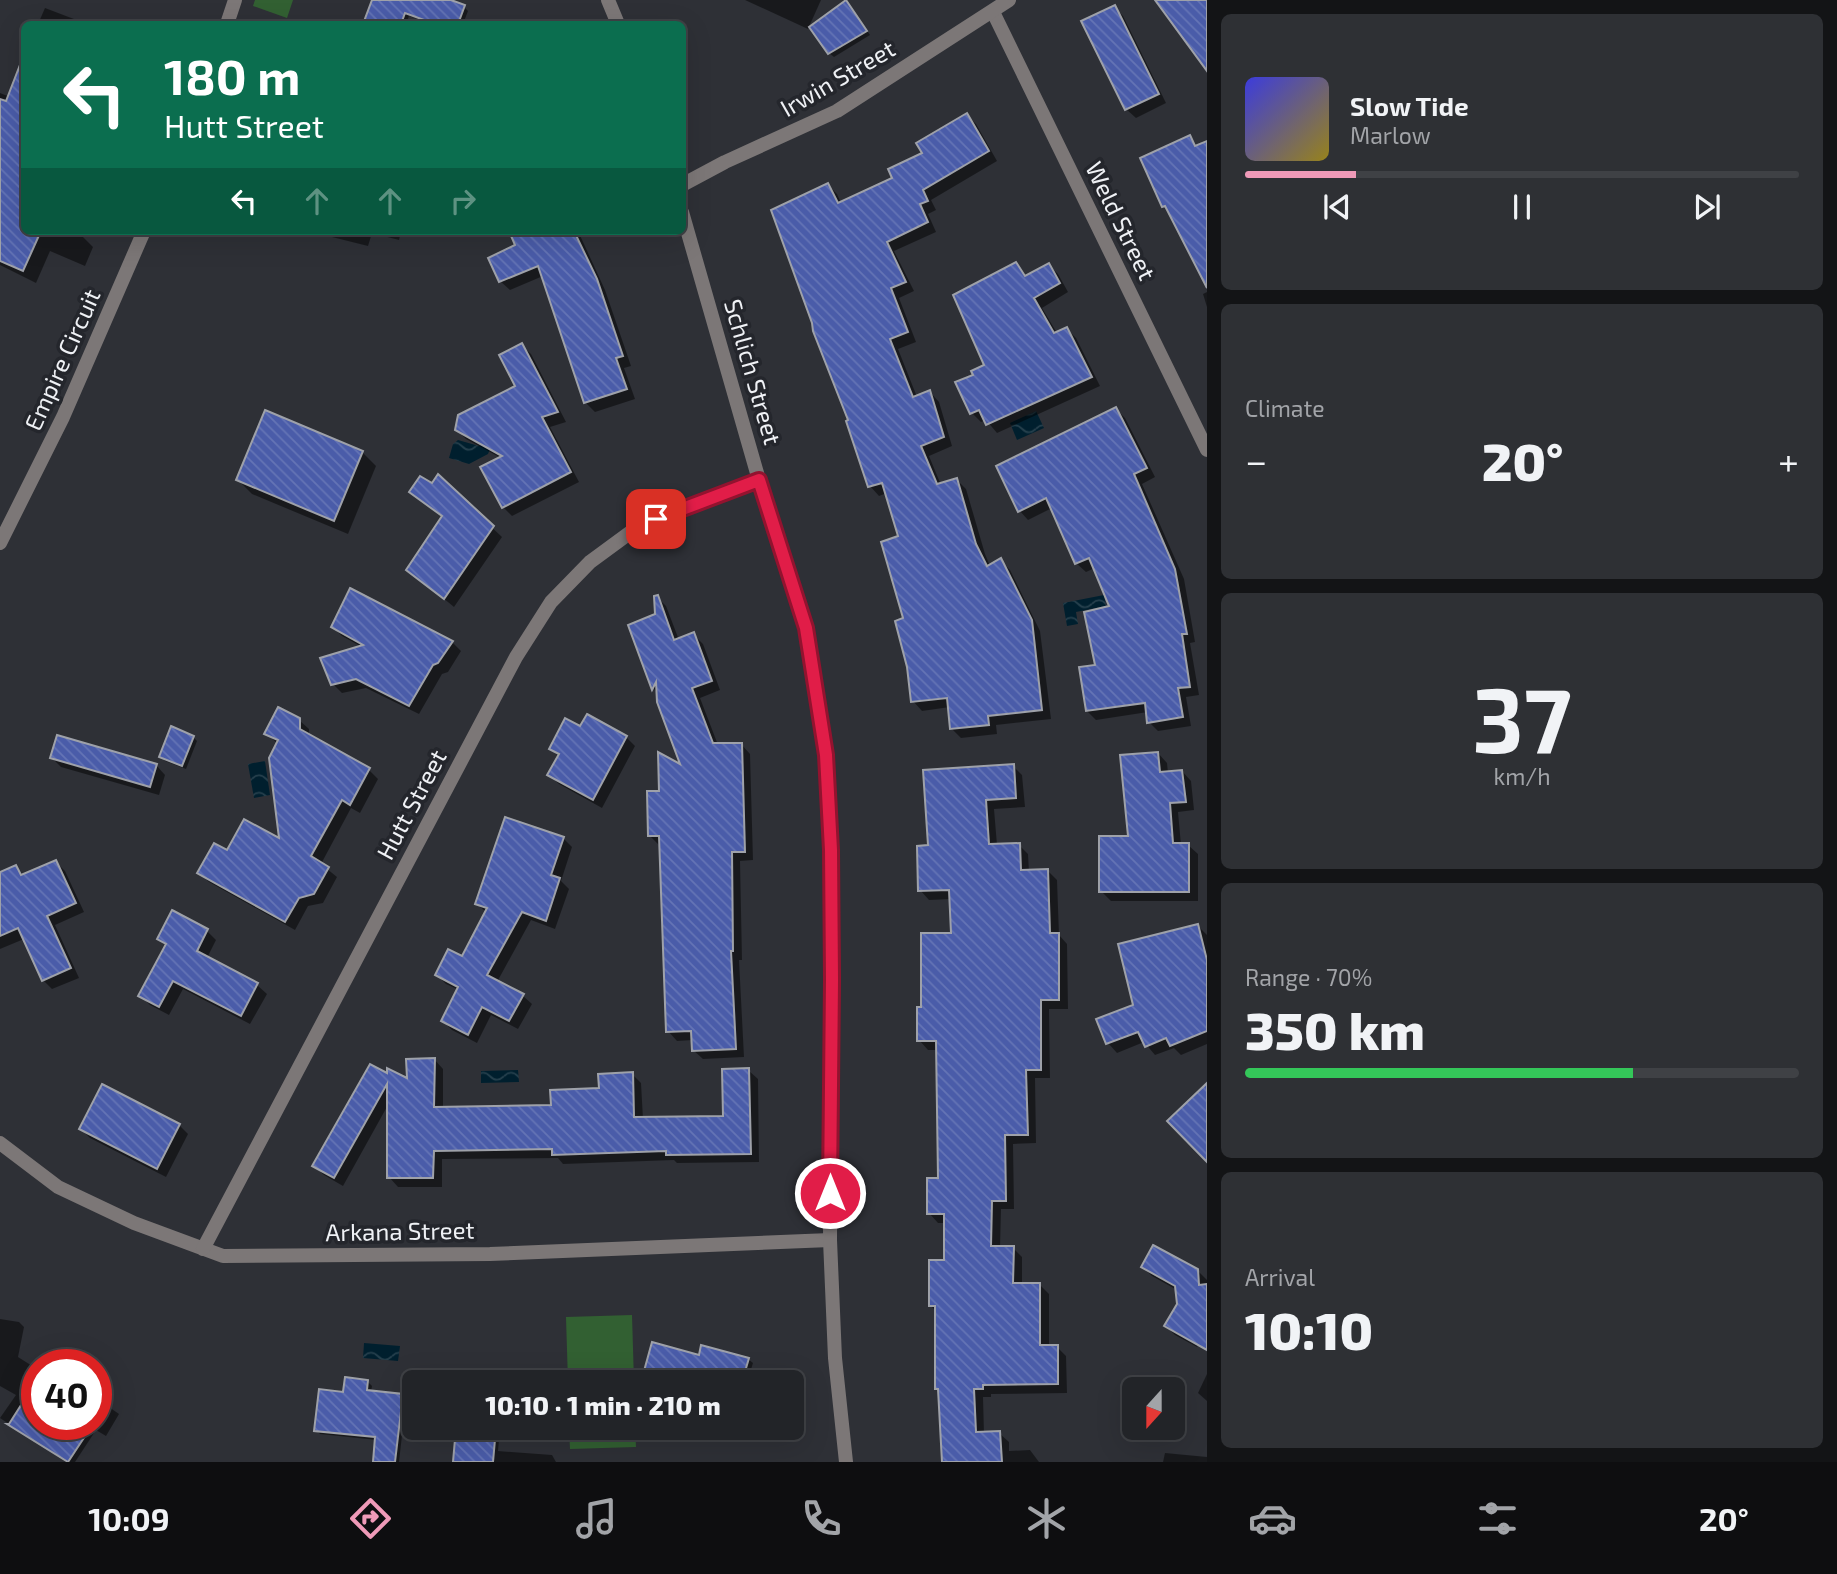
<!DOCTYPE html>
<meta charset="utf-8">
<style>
:root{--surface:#222428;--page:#2e3034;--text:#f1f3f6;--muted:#a2a4a8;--line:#3f4145;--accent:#ef9ab8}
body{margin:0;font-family:"Exo 2",sans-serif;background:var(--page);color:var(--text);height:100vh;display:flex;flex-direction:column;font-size:26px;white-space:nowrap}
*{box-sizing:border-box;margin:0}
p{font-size:23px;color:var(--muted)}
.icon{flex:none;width:38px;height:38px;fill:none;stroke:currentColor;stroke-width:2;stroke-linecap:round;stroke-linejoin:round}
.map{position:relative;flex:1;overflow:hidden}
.drawer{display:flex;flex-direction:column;gap:14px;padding:14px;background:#131416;width:630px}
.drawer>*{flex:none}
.guide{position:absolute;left:21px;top:21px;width:665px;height:214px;border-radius:10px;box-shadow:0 7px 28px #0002,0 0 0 2px var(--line);background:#0b6e4f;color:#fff;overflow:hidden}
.needle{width:46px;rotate:201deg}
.fabs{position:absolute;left:1122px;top:1377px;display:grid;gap:14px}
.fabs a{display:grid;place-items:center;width:63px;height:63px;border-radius:10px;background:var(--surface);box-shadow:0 7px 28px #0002,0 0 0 2px var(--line);font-size:35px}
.speed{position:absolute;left:21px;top:1349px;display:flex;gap:14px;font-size:35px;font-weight:700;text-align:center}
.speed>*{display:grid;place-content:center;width:91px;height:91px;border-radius:50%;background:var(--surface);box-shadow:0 7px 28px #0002,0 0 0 2px var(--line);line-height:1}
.speed .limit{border:10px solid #d22;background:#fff;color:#111}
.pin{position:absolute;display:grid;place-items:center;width:60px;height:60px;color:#fff;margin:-30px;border-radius:14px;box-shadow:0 4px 10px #0006}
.me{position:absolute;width:77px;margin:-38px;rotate:0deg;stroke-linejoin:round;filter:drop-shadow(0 0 5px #0008)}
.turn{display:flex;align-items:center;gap:24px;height:147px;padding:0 28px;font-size:32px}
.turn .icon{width:91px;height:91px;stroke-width:2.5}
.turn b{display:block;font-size:49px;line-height:60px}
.lanes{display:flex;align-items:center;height:66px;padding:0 28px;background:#0003;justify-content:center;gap:35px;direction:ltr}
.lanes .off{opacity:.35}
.big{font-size:52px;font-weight:800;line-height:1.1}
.drawer .card{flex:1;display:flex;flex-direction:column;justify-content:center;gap:10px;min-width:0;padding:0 24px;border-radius:10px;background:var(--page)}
.drawer .dial{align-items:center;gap:0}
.dial b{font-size:91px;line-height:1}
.song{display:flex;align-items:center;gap:21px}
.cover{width:84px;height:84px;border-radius:10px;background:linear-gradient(135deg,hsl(240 70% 55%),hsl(50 70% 35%))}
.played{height:7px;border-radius:4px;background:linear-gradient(90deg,var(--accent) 20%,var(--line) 20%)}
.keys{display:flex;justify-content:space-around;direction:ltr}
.heat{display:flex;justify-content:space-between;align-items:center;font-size:38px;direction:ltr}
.charge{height:10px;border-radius:5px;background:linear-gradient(90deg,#34c759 70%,var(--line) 0)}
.trip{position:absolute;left:402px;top:1370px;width:402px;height:70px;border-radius:10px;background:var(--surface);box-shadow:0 7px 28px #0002,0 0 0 2px var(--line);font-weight:800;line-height:70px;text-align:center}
.tab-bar{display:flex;height:112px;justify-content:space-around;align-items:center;background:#0e0e10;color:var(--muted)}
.tab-bar .icon{width:49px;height:49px}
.tab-bar .current{color:var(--accent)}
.tab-bar b{font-size:32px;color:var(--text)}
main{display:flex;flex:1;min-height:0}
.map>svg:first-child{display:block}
.grass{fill:#326032}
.water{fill:url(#water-waves)}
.shadow{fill:#0007}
.building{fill:url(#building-back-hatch);stroke:#9ea1a9;stroke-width:2}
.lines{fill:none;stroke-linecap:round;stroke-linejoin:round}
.minor{stroke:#7c7777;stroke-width:14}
.tertiary{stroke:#7c7777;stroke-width:14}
.route-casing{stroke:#92132f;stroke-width:18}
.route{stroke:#e11d48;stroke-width:12}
.labels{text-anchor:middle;stroke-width:7;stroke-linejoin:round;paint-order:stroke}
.street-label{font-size:24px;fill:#eff1f5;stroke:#24262c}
</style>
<main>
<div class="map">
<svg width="1207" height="1462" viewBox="0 0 1207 1462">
<defs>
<pattern id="water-waves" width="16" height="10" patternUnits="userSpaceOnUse" patternTransform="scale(1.75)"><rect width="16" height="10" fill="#001f2e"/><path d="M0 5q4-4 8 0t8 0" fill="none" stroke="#26404d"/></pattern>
<pattern id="building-back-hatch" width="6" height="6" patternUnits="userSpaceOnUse" patternTransform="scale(1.75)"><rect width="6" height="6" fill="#4a5ca9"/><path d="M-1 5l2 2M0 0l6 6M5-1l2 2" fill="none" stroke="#6474b5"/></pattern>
</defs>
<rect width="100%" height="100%" fill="#2e3036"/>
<g class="grass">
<polygon points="255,0 293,0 287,18 253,6"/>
<polygon points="632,1315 634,1382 568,1382 566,1317"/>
<polygon points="569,1428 635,1428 636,1447 570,1449"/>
</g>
<g class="water">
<polygon points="1036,411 1044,428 1017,440 1010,423"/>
<polygon points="458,440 479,446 486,442 490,449 488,454 469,464 449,458 453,444"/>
<polygon points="1104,595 1106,606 1076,612 1078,624 1067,626 1063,603"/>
<polygon points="265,761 270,795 254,798 248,764"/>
<polygon points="518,1070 519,1082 481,1083 481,1071"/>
<polygon points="364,1343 400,1346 398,1361 363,1358"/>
</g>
<g class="shadow">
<polygon points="374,0 446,0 464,7 468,11 463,24 432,24 409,16 406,24 365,24"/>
<polygon points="745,0 821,0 808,29"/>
<polygon points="850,6 870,35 834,57 829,53"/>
<polygon points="1114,7 1123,16 1166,103 1136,118 1126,109"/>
<polygon points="45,8 87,24 38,24"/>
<polygon points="24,59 24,231 73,231 80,234 93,247 85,266 50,251 36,283 0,265 0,93 10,97"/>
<polygon points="967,115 976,124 997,161 931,200 936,210 928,214 936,232 894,251 914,291 899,298 916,342 898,349 917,397 930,392 939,402 952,446 929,456 941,485 957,480 966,489 985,554 990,566 1001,561 1010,570 1040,631 1051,719 996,725 997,734 961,738 952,729 950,707 922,711 913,701 900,537 887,493 879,496 870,486 828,185 837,194 841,203 894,179"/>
<polygon points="324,231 401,231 399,240 372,233 368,246 328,236"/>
<polygon points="511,231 578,231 605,290 631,366 624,368 635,399 595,412 586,403 543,276 510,290 500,281 517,246"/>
<polygon points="1016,264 1027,277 1049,265 1058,274 1068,292 1042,308 1057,333 1067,329 1076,338 1100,386 997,433 986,420 981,422 972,413 975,376 987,366"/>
<polygon points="1207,292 1207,307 1203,294"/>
<polygon points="521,345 531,354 566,422 550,427 579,482 512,516 503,507 501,458 466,439 457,430 517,387"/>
<polygon points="1116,409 1125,418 1155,477 1142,484 1184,579 1195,642 1190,643 1199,695 1186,697 1191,726 1158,731 1149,722 1148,712 1096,720 1087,711 1112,608 1095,568 1086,572 1076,563 1052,508 1028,520 1019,510"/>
<polygon points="362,452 376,466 348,534 252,494 238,480"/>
<polygon points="438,477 502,537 454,607 408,569 443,517 412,492 433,485"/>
<polygon points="657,597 666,606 679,640 693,634 703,644 720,690 700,698 718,745 741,744 750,754 753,860 740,861 742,960 739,960 744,1057 703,1059 693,1050 693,1040 677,1041 668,1031 659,845 650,836 660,793 683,768 658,694 654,689 630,626 656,616"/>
<polygon points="333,627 452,642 461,651 448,672 442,674 419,714 366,688 342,693 333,684 362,647 342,636"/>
<polygon points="299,720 309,729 309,736 369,770 378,779 360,813 351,808 321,864 337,877 323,903 308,906 295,930 209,882 199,873 228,852 281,842 278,744 267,734"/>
<polygon points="581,728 626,737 635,746 602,808 559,784 549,775 559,757 551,748"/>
<polygon points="193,737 197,741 186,769 165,761 161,756"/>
<polygon points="1158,753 1167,763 1168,773 1182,771 1191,781 1194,810 1178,812 1181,845 1188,845 1198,854 1198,901 1111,901 1101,891 1130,838"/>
<polygon points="52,758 156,765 165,775 159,795 61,767"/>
<polygon points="1013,766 1022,775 1025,807 994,809 997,845 1019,845 1028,854 1029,872 1048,871 1057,880 1059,935 1067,944 1068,1009 1049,1009 1050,1078 1035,1078 1036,1143 1013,1144 1014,1209 1001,1209 1000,1248 1013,1248 1022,1257 1022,1284 1040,1285 1049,1294 1049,1347 1057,1347 1066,1356 1067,1393 991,1394 991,1397 983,1397 984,1434 999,1433 1009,1442 1009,1451 1030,1450 1039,1462 944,1462 940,1392 937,1388 936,1311 930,1305 946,1262 946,1223 938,1223 929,1213 940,1180 938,1050 928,1050 919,1040 923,1009 953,935 951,899 929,900 920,890 930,847"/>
<polygon points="563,838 572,847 561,881 569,889 555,929 531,920 497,982 522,995 532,1004 518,1029 491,1015 477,1043 452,1030 443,1021 459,990 446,984 437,975 463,958 487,913 477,904"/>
<polygon points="56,862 65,871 84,912 55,925 79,978 52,989 43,980 24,939 0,949 0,874 16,867 24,876"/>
<polygon points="1198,926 1207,935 1207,1044 1181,1055 1174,1048 1155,1055 1144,1042 1117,1053 1108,1043 1099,1020 1135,1006"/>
<polygon points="207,931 216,940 207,958 257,985 267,994 250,1024 183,989 169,1015 150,1005 140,995 167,946 159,938"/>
<polygon points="434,1059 443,1069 443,1108 552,1107 601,1090 632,1074 641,1083 643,1119 725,1118 748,1070 758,1079 759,1162 677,1163 674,1160 563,1164 558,1158 442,1159 442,1187 398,1187 389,1177 388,1105 343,1186 324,1175 314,1166 388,1075 409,1080"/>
<polygon points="179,1125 188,1134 166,1177 90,1138 81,1129"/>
<polygon points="1143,1267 1197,1270 1207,1280 1207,1329 1197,1347 1175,1335 1166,1326 1179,1305 1177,1290 1152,1276"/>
<polygon points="0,1319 19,1322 24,1327 18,1357 37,1369 37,1424 96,1424 96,1398 119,1414 106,1436 96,1430 75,1462 66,1462 0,1418 16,1395 0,1386"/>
<polygon points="654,1345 700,1357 748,1359 753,1363 747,1382 643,1382"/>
<polygon points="1207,1374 1207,1401 1198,1393"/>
<polygon points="368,1382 372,1386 371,1392 402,1396 406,1400 399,1462 374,1462 377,1440 320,1434 316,1430 345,1394"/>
<polygon points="457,1428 500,1428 498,1451 552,1455 556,1462 455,1462"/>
<polygon points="1165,1453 1207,1457 1207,1462 1163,1462"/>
</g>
<g class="building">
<polygon points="372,0 451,0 465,5 458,24 435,24 405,13 401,24 363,24"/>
<polygon points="846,0 867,31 828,54 809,27"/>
<polygon points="1155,0 1207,0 1207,71"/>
<polygon points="1115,5 1159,94 1125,110 1081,21"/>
<polygon points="23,57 24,231 41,231 23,271 0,261 0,99 6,101"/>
<polygon points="967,113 989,151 923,190 928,201 920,204 928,222 887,242 906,282 891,288 908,332 890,339 913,397 930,390 944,437 921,446 937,484 957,478 976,544 987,566 1001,558 1032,620 1042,710 988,716 989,725 950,729 947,698 911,702 907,667 895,621 903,618 881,542 898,536 882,483 868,487 846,421 848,420 813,331 812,323 771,210 828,183 838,203 892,178 888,169 922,153 916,143"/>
<polygon points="1190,135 1195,146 1207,141 1207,288 1165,206 1162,207 1140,158"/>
<polygon points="509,231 574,231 597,279 623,356 616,358 627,389 584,403 538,266 499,282 488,258 515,245"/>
<polygon points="1016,262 1025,276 1049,263 1060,283 1034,298 1054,333 1067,327 1092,377 986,425 979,410 970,414 955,382 973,375 971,371 984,365 953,295"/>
<polygon points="522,343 558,412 542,417 571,472 502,508 480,467 502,456 455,430 458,415 515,386 499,355"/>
<polygon points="1116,407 1147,468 1134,474 1175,569 1187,634 1182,634 1190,687 1178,688 1183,717 1147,723 1145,703 1086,711 1079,667 1095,665 1084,612 1109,606 1089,558 1075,564 1046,498 1018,512 996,466"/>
<polygon points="265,410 363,451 334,521 236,480"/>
<polygon points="438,474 494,526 444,599 406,570 442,516 409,492 420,476 432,483"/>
<polygon points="350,588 453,641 438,663 433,665 409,706 356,679 331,685 320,658 363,645 331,627"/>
<polygon points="658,595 674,640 694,632 712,681 692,688 713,743 742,743 745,852 732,852 733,951 731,951 736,1049 692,1051 691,1031 666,1032 659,836 648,836 647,791 659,791 658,752 680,764 657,702 656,682 652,690 628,625 655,614 654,596"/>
<polygon points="278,707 300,718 300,729 370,768 350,805 342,800 311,856 329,867 314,894 299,898 285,922 197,873 214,843 227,850 244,819 279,838 269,758 278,740 264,734"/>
<polygon points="587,714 627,736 593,800 547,775 559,754 549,749 565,718 580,726"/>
<polygon points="171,726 194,736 182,766 159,757"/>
<polygon points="57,735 157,764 150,787 50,758"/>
<polygon points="1158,752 1160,772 1182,770 1186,802 1170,803 1173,843 1189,843 1189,892 1099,892 1099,836 1128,836 1120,755"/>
<polygon points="1014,764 1016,798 986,800 989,844 1020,843 1021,870 1048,869 1050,933 1059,933 1059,1000 1041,1000 1041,1070 1026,1070 1028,1135 1005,1135 1006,1201 992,1201 991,1246 1014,1246 1013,1283 1040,1283 1040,1345 1058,1345 1058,1384 983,1385 983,1389 974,1389 976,1432 1000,1431 1002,1462 942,1462 938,1389 935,1389 935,1306 929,1306 929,1260 944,1260 944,1214 927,1214 927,1178 938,1178 936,1041 917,1041 917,1007 921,1007 921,933 951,933 949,890 918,891 917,846 928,845 923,770"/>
<polygon points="505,817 564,837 551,875 560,878 546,921 522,912 487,975 524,994 509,1021 482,1007 468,1035 441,1021 458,987 435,975 448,949 462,956 487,908 475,904"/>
<polygon points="56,860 76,903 47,916 71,968 42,981 18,928 0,936 0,872 16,865 21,875"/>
<polygon points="172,910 208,929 197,951 258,983 241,1016 173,981 159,1007 138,996 166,944 157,939"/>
<polygon points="1198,924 1207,960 1207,1031 1170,1046 1166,1038 1145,1047 1138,1032 1106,1044 1096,1019 1133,1005 1118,944"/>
<polygon points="435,1058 434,1107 551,1105 550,1090 599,1088 598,1074 633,1072 634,1117 723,1116 722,1069 749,1068 751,1154 666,1155 666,1151 552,1155 552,1149 434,1151 433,1178 387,1178 387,1084 334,1178 312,1166 370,1064 387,1073 387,1068 407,1078 406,1059"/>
<polygon points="1207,1083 1207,1162 1167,1121"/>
<polygon points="102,1084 180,1124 157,1169 79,1129"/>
<polygon points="1153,1245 1198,1269 1199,1285 1207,1284 1207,1350 1164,1326 1177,1304 1175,1286 1141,1267"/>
<polygon points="652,1342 699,1355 701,1345 749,1358 742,1382 641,1382"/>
<polygon points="345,1377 368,1380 367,1390 403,1394 395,1462 373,1462 375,1437 314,1431 319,1389 343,1392"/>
<polygon points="37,1380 37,1424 93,1424 68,1462 7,1424 9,1424"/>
<polygon points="456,1428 496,1428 493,1462 453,1462"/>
</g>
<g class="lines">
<g class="minor">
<polyline points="993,12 1207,450"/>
<polyline points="682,185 725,162 837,111 1009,0"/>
<polyline points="0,1143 58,1187 134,1223 223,1256 490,1254 830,1240"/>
<polyline points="203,1249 516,657 551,602 590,562 639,526 759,480"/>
</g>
<g class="tertiary">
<polyline points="608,0 618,24"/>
<polyline points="227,24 235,0"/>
<polyline points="682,212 759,480 806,628 826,755 831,850 832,980 830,1240 835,1358 846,1462"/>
<polyline points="0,543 63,417 144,231"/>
</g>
</g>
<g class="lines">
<defs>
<polyline id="route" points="656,519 759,480 806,628 826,755 831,850 832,980 830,1193"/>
</defs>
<use href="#route" class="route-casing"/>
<use href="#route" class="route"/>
</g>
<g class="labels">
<g class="street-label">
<text transform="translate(838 79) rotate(-30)" y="8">Irwin Street</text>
<text transform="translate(1120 221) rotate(64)" y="8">Weld Street</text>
<text transform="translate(63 360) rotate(-66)" y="8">Empire Circuit</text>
<text transform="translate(752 372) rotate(74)" y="8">Schlich Street</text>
<text transform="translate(412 805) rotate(-62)" y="8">Hutt Street</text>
<text transform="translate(400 1232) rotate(-1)" y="8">Arkana Street</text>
</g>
</g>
</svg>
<div class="fabs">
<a><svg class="needle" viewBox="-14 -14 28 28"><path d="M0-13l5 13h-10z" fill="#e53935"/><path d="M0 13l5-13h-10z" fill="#a2a4a8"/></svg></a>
</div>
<div class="speed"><div class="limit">40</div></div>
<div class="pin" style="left:656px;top:519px;background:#d93025"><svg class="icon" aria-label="arrive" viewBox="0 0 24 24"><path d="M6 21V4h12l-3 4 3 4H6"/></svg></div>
<svg class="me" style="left:830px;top:1193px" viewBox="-20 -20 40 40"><circle r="17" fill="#e11d48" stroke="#fff" stroke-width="3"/><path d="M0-11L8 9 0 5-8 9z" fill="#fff"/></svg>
<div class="trip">10:10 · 1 min · 210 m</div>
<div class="guide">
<div class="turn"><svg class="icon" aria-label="left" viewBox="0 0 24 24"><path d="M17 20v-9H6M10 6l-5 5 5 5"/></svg><div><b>180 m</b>Hutt Street</div></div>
<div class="lanes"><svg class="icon" aria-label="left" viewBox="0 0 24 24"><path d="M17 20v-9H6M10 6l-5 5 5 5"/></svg><svg class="icon off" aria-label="ahead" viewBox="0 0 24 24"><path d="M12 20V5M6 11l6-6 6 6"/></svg><svg class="icon off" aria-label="ahead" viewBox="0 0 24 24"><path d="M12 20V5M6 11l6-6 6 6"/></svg><svg class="icon off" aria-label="right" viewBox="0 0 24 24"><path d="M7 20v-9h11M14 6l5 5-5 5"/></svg></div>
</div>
</div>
<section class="drawer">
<div class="card">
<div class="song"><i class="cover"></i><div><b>Slow Tide</b><p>Marlow</p></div></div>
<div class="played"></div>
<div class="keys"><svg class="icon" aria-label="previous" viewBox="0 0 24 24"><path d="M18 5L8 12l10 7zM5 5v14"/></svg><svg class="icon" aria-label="pause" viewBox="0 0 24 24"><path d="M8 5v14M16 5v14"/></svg><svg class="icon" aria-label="next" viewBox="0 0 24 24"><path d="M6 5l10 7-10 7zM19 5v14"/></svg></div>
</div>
<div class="card"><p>Climate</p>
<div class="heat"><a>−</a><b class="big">20°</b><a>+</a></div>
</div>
<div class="card dial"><b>37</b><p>km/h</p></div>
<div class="card"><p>Range · 70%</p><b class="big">350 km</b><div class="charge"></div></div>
<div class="card"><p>Arrival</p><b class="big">10:10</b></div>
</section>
</main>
<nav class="tab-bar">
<b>10:09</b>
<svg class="icon current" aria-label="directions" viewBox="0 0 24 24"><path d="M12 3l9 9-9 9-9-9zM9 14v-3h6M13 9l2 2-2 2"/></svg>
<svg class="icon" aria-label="music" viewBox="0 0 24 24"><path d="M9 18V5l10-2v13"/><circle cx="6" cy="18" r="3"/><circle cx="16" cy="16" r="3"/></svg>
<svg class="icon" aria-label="phone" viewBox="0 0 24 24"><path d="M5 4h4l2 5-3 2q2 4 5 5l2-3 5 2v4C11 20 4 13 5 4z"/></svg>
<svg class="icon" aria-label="climate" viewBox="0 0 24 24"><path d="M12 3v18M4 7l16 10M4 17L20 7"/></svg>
<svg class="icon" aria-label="car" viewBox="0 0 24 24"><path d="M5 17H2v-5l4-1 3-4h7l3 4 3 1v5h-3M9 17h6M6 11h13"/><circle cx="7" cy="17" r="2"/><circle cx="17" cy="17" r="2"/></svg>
<svg class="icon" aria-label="filters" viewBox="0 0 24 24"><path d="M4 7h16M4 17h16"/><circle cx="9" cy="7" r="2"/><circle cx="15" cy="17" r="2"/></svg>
<b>20°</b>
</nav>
